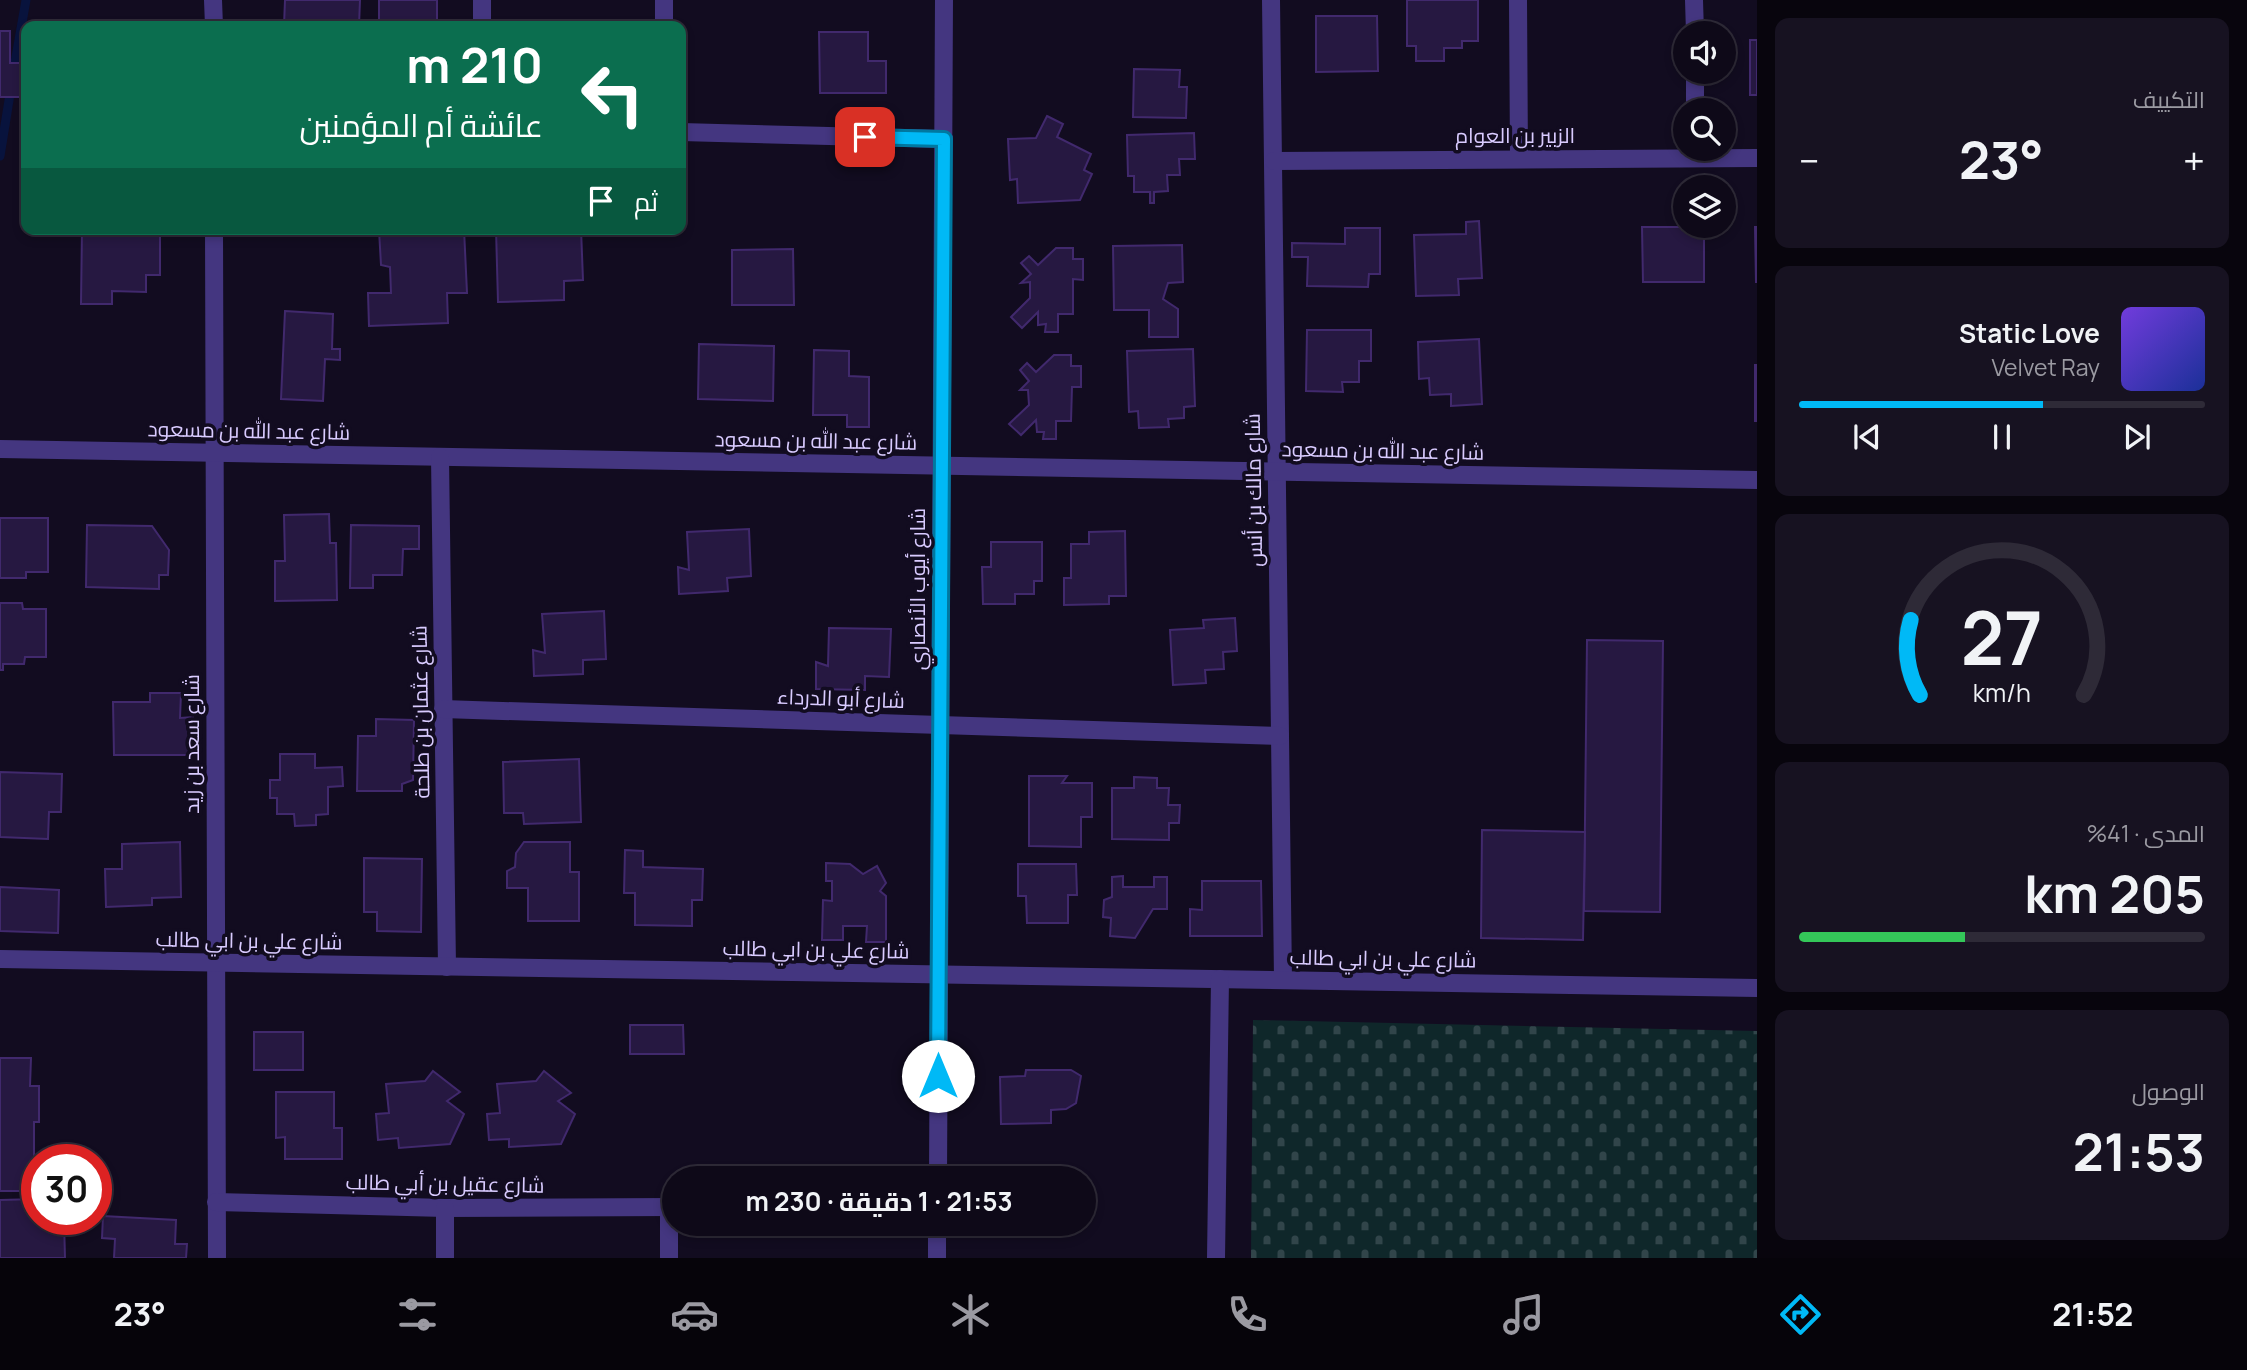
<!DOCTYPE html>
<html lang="ar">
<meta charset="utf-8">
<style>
:root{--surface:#0e0918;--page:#171221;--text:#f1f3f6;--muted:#9b9aa2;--line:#2e2a37;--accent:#00b9f6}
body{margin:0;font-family:Manrope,Cairo,sans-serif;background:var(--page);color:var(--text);direction:rtl;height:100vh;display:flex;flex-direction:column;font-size:26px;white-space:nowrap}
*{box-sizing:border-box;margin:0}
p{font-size:23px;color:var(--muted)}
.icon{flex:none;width:38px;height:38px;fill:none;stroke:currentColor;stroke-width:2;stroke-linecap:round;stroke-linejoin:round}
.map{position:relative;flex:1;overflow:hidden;direction:ltr}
.side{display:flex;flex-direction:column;gap:18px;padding:18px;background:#08050d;width:490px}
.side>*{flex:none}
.banner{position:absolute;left:21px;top:21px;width:665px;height:214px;border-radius:14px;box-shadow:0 4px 10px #0003,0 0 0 2px var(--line);direction:rtl;background:#0b6e4f;color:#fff;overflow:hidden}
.tools{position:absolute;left:1673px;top:21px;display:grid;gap:14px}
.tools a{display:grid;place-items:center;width:63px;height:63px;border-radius:50%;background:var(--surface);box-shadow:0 4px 10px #0003,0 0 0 2px var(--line);font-size:35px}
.speed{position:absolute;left:21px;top:1144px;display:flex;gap:14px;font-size:35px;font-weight:700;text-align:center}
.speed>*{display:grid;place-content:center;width:91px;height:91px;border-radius:50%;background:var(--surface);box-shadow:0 4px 10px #0003,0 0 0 2px var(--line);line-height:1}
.speed .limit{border:10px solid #d22;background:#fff;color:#111}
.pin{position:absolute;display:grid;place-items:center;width:60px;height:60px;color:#fff;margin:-30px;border-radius:14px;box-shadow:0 4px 10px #0006}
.me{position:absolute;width:77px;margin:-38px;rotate:0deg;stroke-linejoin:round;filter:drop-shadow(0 0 5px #0008)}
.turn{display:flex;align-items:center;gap:24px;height:147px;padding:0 28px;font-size:32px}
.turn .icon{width:91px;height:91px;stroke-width:2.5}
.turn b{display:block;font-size:49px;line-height:60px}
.then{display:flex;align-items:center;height:66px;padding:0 28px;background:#0003;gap:14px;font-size:26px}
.big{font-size:52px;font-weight:700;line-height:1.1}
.side .card{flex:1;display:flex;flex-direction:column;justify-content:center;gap:10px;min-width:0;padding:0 24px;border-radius:14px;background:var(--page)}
.side .dial{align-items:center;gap:0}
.dial svg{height:182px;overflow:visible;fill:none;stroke:var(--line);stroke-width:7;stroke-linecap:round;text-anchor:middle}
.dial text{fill:var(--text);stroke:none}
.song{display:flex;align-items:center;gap:21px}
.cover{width:84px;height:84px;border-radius:10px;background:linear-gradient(135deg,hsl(260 70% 55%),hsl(230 70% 35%))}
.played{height:7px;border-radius:4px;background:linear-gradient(90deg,var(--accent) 60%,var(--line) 60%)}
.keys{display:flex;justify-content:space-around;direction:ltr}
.heat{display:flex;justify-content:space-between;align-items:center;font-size:38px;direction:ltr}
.charge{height:10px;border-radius:5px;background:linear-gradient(90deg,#34c759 41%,var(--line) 0)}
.trip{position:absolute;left:662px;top:1166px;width:434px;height:70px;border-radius:35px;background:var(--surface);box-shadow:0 4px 10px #0003,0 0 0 2px var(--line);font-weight:700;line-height:70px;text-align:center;direction:rtl}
.menu{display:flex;height:112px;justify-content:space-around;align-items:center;background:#06040a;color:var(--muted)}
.menu .icon{width:49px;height:49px}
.menu .active{color:var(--accent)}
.menu b{font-size:32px;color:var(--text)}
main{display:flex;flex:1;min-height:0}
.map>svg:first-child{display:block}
.cemetery{fill:url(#cemetery-stones)}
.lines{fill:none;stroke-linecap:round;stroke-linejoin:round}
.stream{stroke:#08133d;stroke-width:9}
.building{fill:#261841;stroke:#41296d;stroke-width:2}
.minor{stroke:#443680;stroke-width:18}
.route-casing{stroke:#0078a0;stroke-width:18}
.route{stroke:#00b9f6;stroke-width:12}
.labels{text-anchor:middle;stroke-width:7;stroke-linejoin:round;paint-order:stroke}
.street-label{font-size:21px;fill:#d9cbff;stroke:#120c20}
</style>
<main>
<section class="side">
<div class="card"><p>التكييف</p>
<div class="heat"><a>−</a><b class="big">23°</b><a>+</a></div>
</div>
<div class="card">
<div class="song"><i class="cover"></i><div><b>Static Love</b><p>Velvet Ray</p></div></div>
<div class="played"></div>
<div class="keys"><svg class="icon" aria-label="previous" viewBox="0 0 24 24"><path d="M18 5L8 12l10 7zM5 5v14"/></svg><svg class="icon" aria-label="pause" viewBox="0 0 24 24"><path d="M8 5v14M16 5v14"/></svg><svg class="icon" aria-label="next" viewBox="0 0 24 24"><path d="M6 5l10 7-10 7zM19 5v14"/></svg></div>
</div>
<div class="card dial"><svg viewBox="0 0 100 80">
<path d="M14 69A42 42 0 1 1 86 69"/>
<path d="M14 69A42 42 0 0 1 10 36" stroke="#00b9f6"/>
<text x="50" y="56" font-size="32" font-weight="700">27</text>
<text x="50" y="72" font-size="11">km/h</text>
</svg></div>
<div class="card"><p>المدى · 41%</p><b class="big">205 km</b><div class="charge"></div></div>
<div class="card"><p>الوصول</p><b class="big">21:53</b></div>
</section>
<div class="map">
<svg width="1757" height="1258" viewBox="0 0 1757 1258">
<defs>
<pattern id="cemetery-stones" width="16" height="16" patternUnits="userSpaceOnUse" patternTransform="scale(1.75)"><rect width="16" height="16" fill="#0f272a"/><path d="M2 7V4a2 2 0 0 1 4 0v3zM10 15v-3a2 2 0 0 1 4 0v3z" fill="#31454a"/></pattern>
</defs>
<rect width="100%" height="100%" fill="#120c20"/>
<polygon class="cemetery" points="1253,1020 1757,1031 1757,1258 1251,1258"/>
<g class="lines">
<g class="stream">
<polyline points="13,74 26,0"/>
<polyline points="0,156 11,88"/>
</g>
</g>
<g class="building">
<polygon points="285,0 360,0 359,26 284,26"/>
<rect x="379" y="0" width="58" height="26"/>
<polygon points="1407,0 1478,0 1478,41 1462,41 1462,48 1444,48 1444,61 1416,61 1416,46 1407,46"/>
<polygon points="1316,16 1377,16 1378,71 1316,72"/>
<polygon points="0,31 10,31 10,63 26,63 26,97 0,97"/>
<polygon points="819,32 868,32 868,61 886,61 886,93 820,93"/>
<rect x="1750" y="40" width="7" height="55"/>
<polygon points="1134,69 1180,70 1179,87 1187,87 1186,118 1133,117"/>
<polygon points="1047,116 1063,124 1057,137 1091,154 1084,170 1092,174 1080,200 1018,203 1017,179 1010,180 1008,139 1036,138"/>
<polygon points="1194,133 1195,159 1179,159 1180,175 1167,175 1168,191 1154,192 1154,203 1150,203 1150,192 1134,192 1134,176 1128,176 1127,135"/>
<polygon points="1479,221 1482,278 1458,279 1459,295 1416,296 1414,235 1466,234 1466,222"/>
<polygon points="1642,227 1704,227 1704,282 1643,282"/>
<polygon points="1755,227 1757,227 1757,282 1756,282"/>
<polygon points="1345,228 1380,228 1380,274 1369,274 1368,287 1307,286 1308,257 1292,257 1292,243 1345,244"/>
<polygon points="82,229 160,229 160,275 146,275 146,292 112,291 112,304 81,304"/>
<polygon points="464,229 467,293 447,293 448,323 369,326 368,293 391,293 390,267 381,265 379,230"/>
<polygon points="496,229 581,229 583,280 564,281 564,300 498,302"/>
<polygon points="1182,245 1183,282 1168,283 1163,299 1178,309 1178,337 1149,337 1149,310 1114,310 1113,246"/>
<polygon points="1056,248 1073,248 1073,259 1083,259 1083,280 1073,279 1073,314 1058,314 1058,332 1045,332 1046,324 1038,325 1038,312 1022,328 1011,317 1030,298 1030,282 1021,283 1031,274 1021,263 1029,256 1038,265"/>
<polygon points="793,249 794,305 732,305 732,250"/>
<polygon points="285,311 333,314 332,349 340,349 340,360 325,359 323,401 281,399"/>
<polygon points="1307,330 1371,330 1371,361 1359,361 1359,382 1342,382 1343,392 1306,391"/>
<polygon points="1479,339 1482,404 1451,406 1451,394 1430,395 1429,378 1419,379 1418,342"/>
<polygon points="699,344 774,346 773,401 698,399"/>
<polygon points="1193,349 1195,406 1184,407 1184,418 1168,419 1169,427 1139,428 1138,411 1129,412 1127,351"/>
<polygon points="814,350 849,351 849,376 869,377 869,427 847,427 847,415 813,415"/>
<polygon points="1054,355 1071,355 1071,366 1081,366 1081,387 1072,387 1071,421 1056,421 1056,439 1043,439 1044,432 1037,432 1036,420 1021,435 1009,424 1029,405 1028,390 1020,390 1029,381 1020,370 1027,363 1036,372"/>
<rect x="1755" y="365" width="2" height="56"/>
<polygon points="329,514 330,543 336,543 337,600 275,601 275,561 285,561 284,515"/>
<polygon points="0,518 48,518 48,572 26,572 26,578 0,578"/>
<polygon points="87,525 152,526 169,550 168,575 159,575 159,589 86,587"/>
<polygon points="351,525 419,526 419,549 403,549 402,575 373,575 373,588 350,588"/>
<polygon points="749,529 751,576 727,578 728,591 679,594 678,567 689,570 687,532"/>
<polygon points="1125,531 1126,596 1109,596 1109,604 1064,605 1064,578 1071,578 1071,544 1089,544 1089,532"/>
<polygon points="991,542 1042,542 1042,581 1034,581 1034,594 1015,594 1015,604 983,604 982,567 991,567"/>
<polygon points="0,603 22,603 23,609 46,609 46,657 25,657 24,664 3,664 3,670 0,670"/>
<polygon points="604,611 606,659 583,660 583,674 534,676 533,650 545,653 542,614"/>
<polygon points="1235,618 1237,651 1223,652 1224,669 1205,670 1206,683 1173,685 1170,630 1204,628 1203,620"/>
<polygon points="829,628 891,629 889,677 865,676 865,690 816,689 816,662 828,666"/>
<polygon points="1587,640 1663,641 1660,912 1584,911"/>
<polygon points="150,693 181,693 180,718 193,717 192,755 114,755 113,702 150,702"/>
<polygon points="376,719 414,720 413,780 402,784 402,791 357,791 358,736 376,736"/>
<polygon points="280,754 315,754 315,768 342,767 343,786 328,787 328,814 316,815 316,825 295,826 294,814 277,814 277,798 270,798 270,780 280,780"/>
<polygon points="579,759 581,822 524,824 523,813 504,813 503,762"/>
<polygon points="0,772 62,774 61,812 49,812 48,839 0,837"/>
<polygon points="1029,776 1067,776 1062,783 1092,783 1092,817 1081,817 1081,847 1029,846"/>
<polygon points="1134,777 1157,778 1157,788 1169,788 1168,805 1180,805 1179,823 1169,823 1169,840 1112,839 1112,788 1134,788"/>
<polygon points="1482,830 1585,832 1583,940 1481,938"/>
<polygon points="180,842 181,897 152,898 152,905 106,907 105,869 122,869 122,844"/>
<polygon points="524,842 570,842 570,872 579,872 579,921 528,921 528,888 507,888 507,871 515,867 516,853"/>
<polygon points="625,850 643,851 643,867 703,869 702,900 692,900 692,926 635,925 635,893 624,893"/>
<polygon points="364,858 422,859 421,932 377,931 377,912 364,912"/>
<polygon points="826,863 850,864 863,874 877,866 886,883 880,891 886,896 886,942 866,942 867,926 843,926 843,940 822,940 823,900 832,901 832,881 826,881"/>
<polygon points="1018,864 1076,864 1077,895 1068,895 1068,923 1027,923 1026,896 1018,896"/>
<polygon points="1123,876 1123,887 1154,887 1154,877 1167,877 1167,909 1153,909 1135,938 1110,936 1111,918 1103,917 1104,900 1112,897 1112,877"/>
<polygon points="1202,881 1261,881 1262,936 1190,936 1190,909 1202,910"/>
<polygon points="0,887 59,890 58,933 0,931"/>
<polygon points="630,1025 683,1025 684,1054 630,1054"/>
<rect x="254" y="1032" width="49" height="38"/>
<polygon points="0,1058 31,1058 30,1086 39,1086 39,1122 34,1122 34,1160 37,1160 37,1191 0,1191"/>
<polygon points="1026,1070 1071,1070 1081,1076 1076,1103 1066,1109 1051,1110 1051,1123 1001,1124 1000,1077 1025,1076"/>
<polygon points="433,1071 460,1092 447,1101 464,1114 450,1144 399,1148 398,1138 378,1140 376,1114 389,1113 386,1084 425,1081"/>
<polygon points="544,1071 571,1093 558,1101 575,1114 561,1144 509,1147 509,1139 489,1140 487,1114 500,1113 497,1084 536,1081"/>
<polygon points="276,1092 334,1092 334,1128 342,1128 342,1159 285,1159 285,1137 276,1138"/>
<polygon points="37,1199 37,1220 64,1220 65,1258 0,1258 0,1200"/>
<polygon points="103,1216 176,1220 175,1244 187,1244 186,1258 114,1258 115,1239 102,1238"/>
</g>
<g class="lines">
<g class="minor">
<polyline points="213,0 214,26"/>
<polyline points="482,0 482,26"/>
<polyline points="1271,0 1283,980"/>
<polyline points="1518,0 1519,158"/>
<polyline points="1694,0 1695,33"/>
<polyline points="664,26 664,0"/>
<polyline points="1695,72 1695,110"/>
<polyline points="681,132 944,139"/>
<polyline points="1274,161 1757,158"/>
<polyline points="214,229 217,1258"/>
<polyline points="0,449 1757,480"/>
<polyline points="440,457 447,967"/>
<polyline points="443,709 1280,736"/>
<polyline points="0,959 1757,988"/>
<polyline points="938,1178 944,0"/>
<polyline points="216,1202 445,1208 674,1207"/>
<polyline points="445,1258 445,1208"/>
<polyline points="669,1258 669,1207"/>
<polyline points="937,1258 937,1223"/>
<polyline points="1216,1258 1220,979"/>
</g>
</g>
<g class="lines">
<defs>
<polyline id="route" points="865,137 944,139 938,1076"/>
</defs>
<use href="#route" class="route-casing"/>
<use href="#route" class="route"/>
</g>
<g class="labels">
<g class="street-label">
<text x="1515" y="143">الزبير بن العوام</text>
<text transform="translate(249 431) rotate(1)" y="7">شارع عبد الله بن مسعود</text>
<text transform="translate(816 441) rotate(1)" y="7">شارع عبد الله بن مسعود</text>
<text transform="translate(1383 451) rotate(1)" y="7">شارع عبد الله بن مسعود</text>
<text transform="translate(1254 490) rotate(-91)" y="7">شارع مالك بن أنس</text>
<text transform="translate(918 589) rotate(-90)" y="7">شارع أيوب الأنصاري</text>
<text transform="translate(841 699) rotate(2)" y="7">شارع أبو الدرداء</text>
<text transform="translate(421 712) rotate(-91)" y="7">شارع عثمان بن طلحة</text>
<text transform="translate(192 744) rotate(-90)" y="7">شارع سعد بن زيد</text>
<text transform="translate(249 941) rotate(1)" y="7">شارع علي بن ابي طالب</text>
<text transform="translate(816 950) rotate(1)" y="7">شارع علي بن ابي طالب</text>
<text transform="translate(1383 959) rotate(1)" y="7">شارع علي بن ابي طالب</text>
<text transform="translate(445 1184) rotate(1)" y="7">شارع عقيل بن أبي طالب</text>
</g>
</g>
</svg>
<div class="tools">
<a><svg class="icon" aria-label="sound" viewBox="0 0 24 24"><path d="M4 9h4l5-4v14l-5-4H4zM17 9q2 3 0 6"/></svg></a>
<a><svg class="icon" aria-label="search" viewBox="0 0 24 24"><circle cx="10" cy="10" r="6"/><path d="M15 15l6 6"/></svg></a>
<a><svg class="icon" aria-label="layers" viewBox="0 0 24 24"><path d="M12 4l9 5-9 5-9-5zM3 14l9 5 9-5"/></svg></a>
</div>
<div class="speed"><div class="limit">30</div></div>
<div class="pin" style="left:865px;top:137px;background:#d93025"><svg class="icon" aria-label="arrive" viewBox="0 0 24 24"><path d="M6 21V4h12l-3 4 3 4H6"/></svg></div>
<svg class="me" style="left:938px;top:1076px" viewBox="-20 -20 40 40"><circle r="19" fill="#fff"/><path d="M0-13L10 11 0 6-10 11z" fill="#00b9f6"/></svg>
<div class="trip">21:53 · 1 دقيقة · 230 m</div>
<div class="banner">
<div class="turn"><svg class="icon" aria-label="left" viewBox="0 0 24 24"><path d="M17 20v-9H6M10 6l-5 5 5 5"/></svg><div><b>210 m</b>عائشة أم المؤمنين</div></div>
<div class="then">ثم<svg class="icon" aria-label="arrive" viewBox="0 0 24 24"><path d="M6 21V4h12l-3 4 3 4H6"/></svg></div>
</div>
</div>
</main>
<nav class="menu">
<b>21:52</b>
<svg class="icon active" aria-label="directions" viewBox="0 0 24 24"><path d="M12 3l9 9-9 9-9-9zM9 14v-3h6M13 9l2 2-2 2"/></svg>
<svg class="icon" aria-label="music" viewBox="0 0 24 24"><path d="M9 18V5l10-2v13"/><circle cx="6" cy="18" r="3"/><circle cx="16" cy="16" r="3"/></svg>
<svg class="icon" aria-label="phone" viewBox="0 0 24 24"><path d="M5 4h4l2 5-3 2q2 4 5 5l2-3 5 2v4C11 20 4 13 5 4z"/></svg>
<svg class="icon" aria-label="climate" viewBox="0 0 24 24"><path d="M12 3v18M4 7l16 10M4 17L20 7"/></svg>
<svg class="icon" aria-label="car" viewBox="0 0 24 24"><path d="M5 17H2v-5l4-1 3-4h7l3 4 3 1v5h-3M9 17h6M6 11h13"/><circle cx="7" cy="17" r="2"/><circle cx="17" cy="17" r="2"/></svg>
<svg class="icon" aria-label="filters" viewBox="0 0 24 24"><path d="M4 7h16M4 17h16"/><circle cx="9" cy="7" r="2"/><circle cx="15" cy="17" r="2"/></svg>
<b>23°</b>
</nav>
